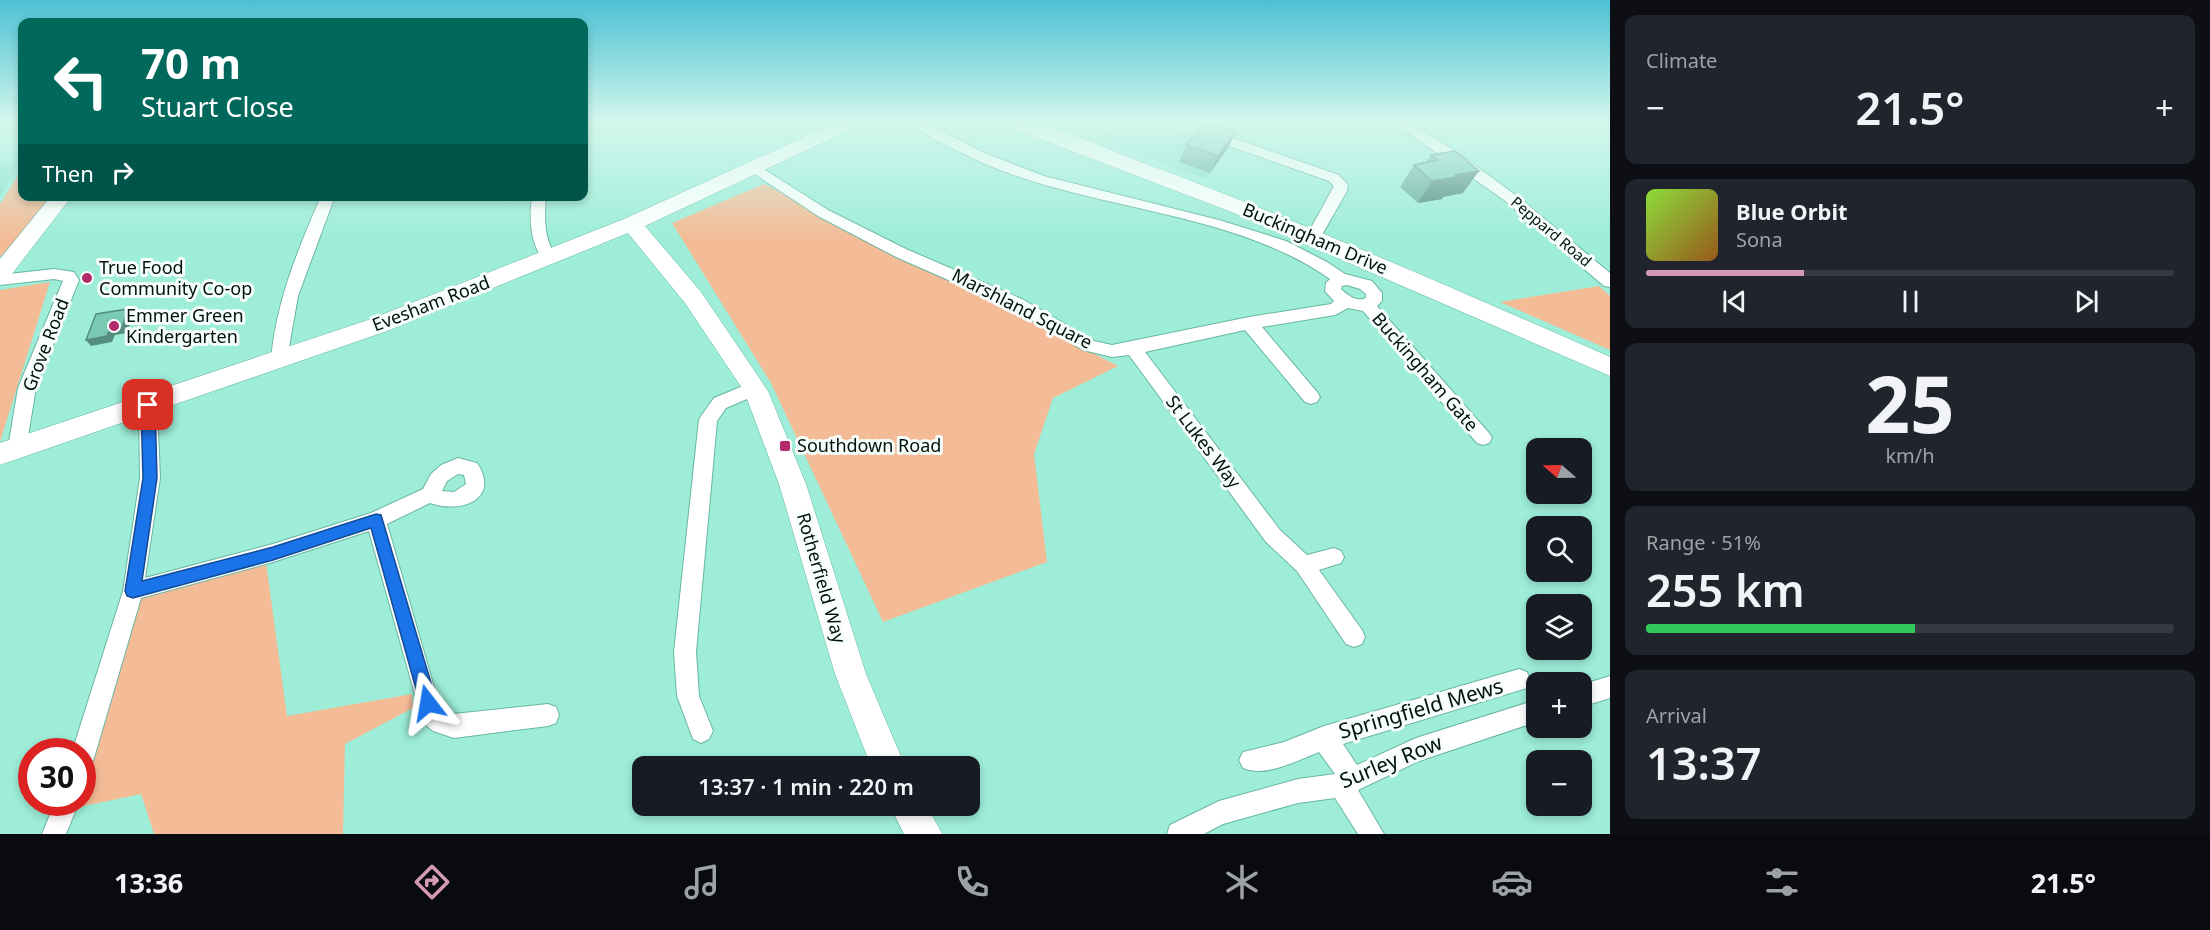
<!DOCTYPE html>
<meta charset="utf-8">
<style>
:root{--surface:#171b24;--page:#20242c;--text:#f1f3f6;--muted:#9ea1a6;--line:#363941;--accent:#d499b7}
body{margin:0;font-family:"Noto Sans",sans-serif;background:var(--page);color:var(--text);height:100vh;display:flex;flex-direction:column;font-size:22px;white-space:nowrap}
*{box-sizing:border-box;margin:0}
p{font-size:20px;color:var(--muted)}
.icon{flex:none;width:33px;height:33px;fill:none;stroke:currentColor;stroke-width:2;stroke-linecap:round;stroke-linejoin:round}
.map{position:relative;flex:1;overflow:hidden}
.details{display:flex;flex-direction:column;gap:15px;padding:15px;background:#0d0f14;width:600px}
.details>*{flex:none}
.hud{position:absolute;left:18px;top:18px;width:570px;height:183px;border-radius:12px;box-shadow:0 3px 9px #0003;background:#00695c;color:#fff;overflow:hidden}
.needle{width:39px;rotate:290deg}
.controls{position:absolute;left:1526px;top:438px;display:grid;gap:12px}
.controls a{display:grid;place-items:center;width:66px;height:66px;border-radius:12px;background:var(--surface);box-shadow:0 3px 9px #0003;font-size:30px}
.speed{position:absolute;left:18px;top:738px;display:flex;gap:12px;font-size:30px;font-weight:700;text-align:center}
.speed>*{display:grid;place-content:center;width:78px;height:78px;border-radius:50%;background:var(--surface);box-shadow:0 3px 9px #0003;line-height:1}
.speed .limit{border:9px solid #d22;background:#fff;color:#111}
.pin{position:absolute;display:grid;place-items:center;width:51px;height:51px;color:#fff;margin:-26px;border-radius:12px;box-shadow:0 3px 9px #0006}
.me{position:absolute;width:66px;margin:-33px;rotate:346deg;stroke-linejoin:round;filter:drop-shadow(0 0 4px #0008)}
.turn{display:flex;align-items:center;gap:21px;height:126px;padding:0 24px;font-size:27px}
.turn .icon{width:78px;height:78px;stroke-width:2.5}
.turn b{display:block;font-size:42px;line-height:51px}
.then{display:flex;align-items:center;height:57px;padding:0 24px;background:#0003;gap:12px;font-size:22px}
.big{font-size:45px;font-weight:600;line-height:1.1}
.details .card{flex:1;display:flex;flex-direction:column;justify-content:center;gap:9px;min-width:0;padding:0 21px;border-radius:12px;background:var(--page)}
.details .dial{align-items:center;gap:0}
.dial b{font-size:78px;line-height:1}
.song{display:flex;align-items:center;gap:18px}
.cover{width:72px;height:72px;border-radius:9px;background:linear-gradient(135deg,hsl(90 70% 55%),hsl(30 70% 35%))}
.played{height:6px;border-radius:3px;background:linear-gradient(90deg,var(--accent) 30%,var(--line) 30%)}
.keys{display:flex;justify-content:space-around;direction:ltr}
.heat{display:flex;justify-content:space-between;align-items:center;font-size:33px;direction:ltr}
.charge{height:9px;border-radius:4px;background:linear-gradient(90deg,#34c759 51%,var(--line) 0)}
.trip{position:absolute;left:632px;top:756px;width:348px;height:60px;border-radius:12px;background:var(--surface);box-shadow:0 3px 9px #0003;font-weight:600;line-height:60px;text-align:center}
.tab-bar{display:flex;height:96px;justify-content:space-around;align-items:center;background:#090b0e;color:var(--muted)}
.tab-bar .icon{width:42px;height:42px}
.tab-bar .current{color:var(--accent)}
.tab-bar b{font-size:27px;color:var(--text)}
main{display:flex;flex:1;min-height:0}
.map>svg:first-child{display:block}
.built{fill:#88e2cb}
.green{fill:#f3bc96}
.lines{fill:none;stroke-linecap:round;stroke-linejoin:round}
.street-casing{stroke:#68b6a3;stroke-width:2}
.secondary-casing{stroke:#68b6a3;stroke-width:1}
.street{fill:#fff;fill-rule:evenodd}
.secondary{fill:#fff;fill-rule:evenodd}
.wall{fill:#69ad9c}
.shaded-wall{fill:#558d7f}
.building{fill:#7ac9b5;stroke:#558d7f;stroke-width:1.5}
.route{fill:#1a73e8;stroke:#114b97;stroke-width:1.5}
.poi-dot{fill:#b12a6b;stroke:#f6fdfb;stroke-width:2}
.labels{text-anchor:middle;stroke-width:6;stroke-linejoin:round;paint-order:stroke}
.far-street-label{font-size:15px;fill:#00120d;stroke:#f6fdfb}
.street-label{font-size:18px;fill:#00120d;stroke:#f6fdfb}
.poi-label{font-size:18px;fill:#00120d;stroke:#f6fdfb;text-anchor:start}
.near-street-label{font-size:21px;fill:#00120d;stroke:#f6fdfb}
</style>
<main>
<div class="map">
<svg width="1610" height="834" viewBox="0 0 1610 834">
<rect width="100%" height="100%" fill="#9dedd8"/>
<g class="built">
<polygon points="1114,123 1162,123 1230,145 1205,179 1097,138"/>
<polygon points="22,162 0,197 0,163"/>
</g>
<g class="green">
<polygon points="22,169 22,196 57,197 0,257 0,204"/>
<polygon points="764,184 1118,366 1053,398 1034,454 1047,562 883,622 771,383 672,223"/>
<polygon points="50,282 0,442 0,290"/>
<polygon points="1599,286 1610,296 1610,350 1500,302"/>
<polygon points="265,555 287,716 412,694 413,708 345,744 343,834 154,834 141,794 65,810 67,803 82,802 83,753 133,591"/>
</g>
<g class="lines">
<defs>
<g id="street">
<path d="M913 123H928L982 152 1044 176 1219 220 1286 241 1327 262 1345 274 1372 281 1382 293V301L1377 306 1489 433 1492 438 1489 443 1483 445 1477 443 1363 311 1348 308 1335 315 1262 327 1317 392 1320 397 1317 402 1311 404 1305 402 1245 330 1145 352 1280 530 1307 555 1334 548 1341 551 1344 557 1341 563 1319 570 1362 630 1365 637 1362 644 1354 647 1346 644 1297 571 1266 542 1129 355 1112 357 1083 350 1010 307 896 257 818 216 747 169 754 165 759 166 828 210 906 249 1022 299 1094 341 1112 345 1249 317 1331 304 1334 301 1325 291 1326 283 1330 279C1226 206 1078 212 964 154 948 146 925 137 913 123ZM1347 285 1360 289 1366 294V298C1356 302 1349 296 1341 289L1342 286Z"/>
<polygon points="1076,123 1094,123 1096,125 1089,129"/>
<polygon points="1394,123 1409,123 1461,155 1514,194 1610,273 1610,287 1604,286 1504,200"/>
<polygon points="1212,131 1339,175 1348,185 1347,191 1319,240 1309,240 1306,237 1334,186 1329,181 1207,138 1205,135 1207,132"/>
<path d="M321 196H335L298 296 286 364 280 366 274 364 271 360C276 301 298 250 321 196Z"/>
<path d="M532 196H546C544 218 544 239 556 257L553 261H543C530 240 529 220 532 196Z"/>
<polygon points="54,269 74,272 79,280 36,388 26,448 24,453 17,455 10,453 8,448 18,388 63,281 54,279 0,285 0,275"/>
<polygon points="755,381 761,383 764,388 761,393 726,408 717,421 696,652 699,696 713,731 709,739 701,743 693,739 677,696 674,652 699,419 714,398"/>
<path d="M148 398 154 400 157 405 160 478 145 578 273 544 371 513 423 489 431 474 441 465 458 458 477 463C501 499 461 514 430 503L387 524 440 708 454 714 548 704 556 707 559 715 556 723 548 726 454 738 433 731 423 723 369 531 273 562 141 598 94 758 90 766 82 770V752H72L123 591 140 478 139 405 142 400ZM458 474 464 475 466 484 454 492 442 491 447 481Z"/>
<path d="M1519 669 1527 672 1530 680 1527 688 1343 744 1357 765 1416 738 1536 700V722L1419 761 1358 790 1384 834H1358L1335 798 1298 803 1223 824 1204 834H1167L1170 825 1219 801 1298 779 1335 774 1319 752C1298 760 1266 778 1243 768L1239 760 1243 752 1284 742 1324 726Z"/>
<polygon points="1610,676 1610,698 1581,707 1581,685"/>
<polygon points="55,802 79,802 66,834 42,834"/>
</g>
<g id="secondary">
<polygon points="835,123 858,123 856,127 645,226 701,292 768,391 806,484 866,674 905,766 871,766 835,674 779,484 744,391 685,303 628,233 387,331 0,465 0,443 371,319 624,219"/>
<path d="M1007 123C1047 119 1109 150 1149 165 1305 223 1457 290 1610 357V376L1234 213 1009 127Z"/>
<polygon points="51,196 72,196 8,279 0,281 0,259"/>
<polygon points="890,806 927,806 942,834 904,834"/>
</g>
</defs>
<use href="#street" class="street-casing"/>
<use href="#secondary" class="secondary-casing"/>
<use href="#street" class="street"/>
<use href="#secondary" class="secondary"/>
</g>
<g class="wall">
<polygon points="1236,131 1228,148 1210,173 1179,162 1186,145"/>
<polygon points="1455,151 1463,193 1443,197 1442,199 1418,203 1400,187 1414,165 1426,162 1431,155"/>
</g>
<g class="shaded-wall">
<polygon points="1236,131 1228,148 1210,173 1218,156"/>
<polygon points="1479,171 1463,193 1443,197 1442,199 1418,203 1432,181 1455,175"/>
<polygon points="128,309 133,314 127,333 115,335 112,342 91,346 86,340 110,329"/>
</g>
<g class="building">
<polygon points="1205,123 1213,123 1236,131 1218,156 1186,145"/>
<polygon points="1455,151 1479,171 1455,175 1457,177 1432,181 1414,165 1438,160 1431,155"/>
<polygon points="128,309 122,327 110,329 107,336 86,340 96,314"/>
</g>
<linearGradient id="sky" x2="0" y2="1"><stop stop-color="#4cc1d3"/><stop offset="0.51" stop-color="#d3f7ed"/><stop offset="1" stop-color="#d3f7ed" stop-opacity="0"/></linearGradient>
<rect width="1610" height="239" fill="url(#sky)"/>
<polygon class="route" points="148,399 155,405 157,478 142,581 273,547 376,514 381,515 437,703 434,709 428,711 422,709 420,703 371,528 273,560 133,598 127,596 125,591 143,478 141,405"/>
<g class="poi-dot">
<circle cx="87" cy="278" r="6"/>
<circle cx="114" cy="326" r="6"/>
<rect x="779" y="440" width="12" height="12" rx="3"/>
</g>
<g class="labels">
<g class="far-street-label">
<text transform="translate(1551 232) rotate(40)" y="5">Peppard Road</text>
</g>
<g class="street-label">
<text transform="translate(1315 239) rotate(23)" y="6">Buckingham Drive</text>
<text transform="translate(431 304) rotate(-21)" y="6">Evesham Road</text>
<text transform="translate(1022 309) rotate(27)" y="6">Marshland Square</text>
<text transform="translate(46 345) rotate(-69)" y="6">Grove Road</text>
<text transform="translate(1425 372) rotate(49)" y="6">Buckingham Gate</text>
<text transform="translate(1203 442) rotate(53)" y="6">St Lukes Way</text>
<text transform="translate(821 578) rotate(74)" y="6">Rotherfield Way</text>
</g>
<g class="poi-label">
<text x="99" y="274">True Food<tspan x="99" dy="21">Community Co-op</tspan></text>
<text x="126" y="322">Emmer Green<tspan x="126" dy="21">Kindergarten</tspan></text>
<text x="797" y="452">Southdown Road</text>
</g>
<g class="near-street-label">
<text transform="translate(1421 709) rotate(-16)" y="7">Springfield Mews</text>
<text transform="translate(1391 762) rotate(-22)" y="7">Surley Row</text>
</g>
</g>
</svg>
<div class="controls">
<a><svg class="needle" viewBox="-14 -14 28 28"><path d="M0-13l5 13h-10z" fill="#e53935"/><path d="M0 13l5-13h-10z" fill="#9ea1a6"/></svg></a>
<a><svg class="icon" aria-label="search" viewBox="0 0 24 24"><circle cx="10" cy="10" r="6"/><path d="M15 15l6 6"/></svg></a>
<a><svg class="icon" aria-label="layers" viewBox="0 0 24 24"><path d="M12 4l9 5-9 5-9-5zM3 14l9 5 9-5"/></svg></a>
<a>+</a>
<a>−</a>
</div>
<div class="speed"><div class="limit">30</div></div>
<div class="pin" style="left:148px;top:405px;background:#d93025"><svg class="icon" aria-label="arrive" viewBox="0 0 24 24"><path d="M6 21V4h12l-3 4 3 4H6"/></svg></div>
<svg class="me" style="left:428px;top:703px" viewBox="-20 -20 40 40"><path d="M0-17L14 15 0 8-14 15z" fill="#1a73e8" stroke="#fff" stroke-width="4"/></svg>
<div class="trip">13:37 · 1 min · 220 m</div>
<div class="hud">
<div class="turn"><svg class="icon" aria-label="left" viewBox="0 0 24 24"><path d="M17 20v-9H6M10 6l-5 5 5 5"/></svg><div><b>70 m</b>Stuart Close</div></div>
<div class="then">Then<svg class="icon" aria-label="right" viewBox="0 0 24 24"><path d="M7 20v-9h11M14 6l5 5-5 5"/></svg></div>
</div>
</div>
<section class="details">
<div class="card"><p>Climate</p>
<div class="heat"><a>−</a><b class="big">21.5°</b><a>+</a></div>
</div>
<div class="card">
<div class="song"><i class="cover"></i><div><b>Blue Orbit</b><p>Sona</p></div></div>
<div class="played"></div>
<div class="keys"><svg class="icon" aria-label="previous" viewBox="0 0 24 24"><path d="M18 5L8 12l10 7zM5 5v14"/></svg><svg class="icon" aria-label="pause" viewBox="0 0 24 24"><path d="M8 5v14M16 5v14"/></svg><svg class="icon" aria-label="next" viewBox="0 0 24 24"><path d="M6 5l10 7-10 7zM19 5v14"/></svg></div>
</div>
<div class="card dial"><b>25</b><p>km/h</p></div>
<div class="card"><p>Range · 51%</p><b class="big">255 km</b><div class="charge"></div></div>
<div class="card"><p>Arrival</p><b class="big">13:37</b></div>
</section>
</main>
<nav class="tab-bar">
<b>13:36</b>
<svg class="icon current" aria-label="directions" viewBox="0 0 24 24"><path d="M12 3l9 9-9 9-9-9zM9 14v-3h6M13 9l2 2-2 2"/></svg>
<svg class="icon" aria-label="music" viewBox="0 0 24 24"><path d="M9 18V5l10-2v13"/><circle cx="6" cy="18" r="3"/><circle cx="16" cy="16" r="3"/></svg>
<svg class="icon" aria-label="phone" viewBox="0 0 24 24"><path d="M5 4h4l2 5-3 2q2 4 5 5l2-3 5 2v4C11 20 4 13 5 4z"/></svg>
<svg class="icon" aria-label="climate" viewBox="0 0 24 24"><path d="M12 3v18M4 7l16 10M4 17L20 7"/></svg>
<svg class="icon" aria-label="car" viewBox="0 0 24 24"><path d="M5 17H2v-5l4-1 3-4h7l3 4 3 1v5h-3M9 17h6M6 11h13"/><circle cx="7" cy="17" r="2"/><circle cx="17" cy="17" r="2"/></svg>
<svg class="icon" aria-label="filters" viewBox="0 0 24 24"><path d="M4 7h16M4 17h16"/><circle cx="9" cy="7" r="2"/><circle cx="15" cy="17" r="2"/></svg>
<b>21.5°</b>
</nav>
